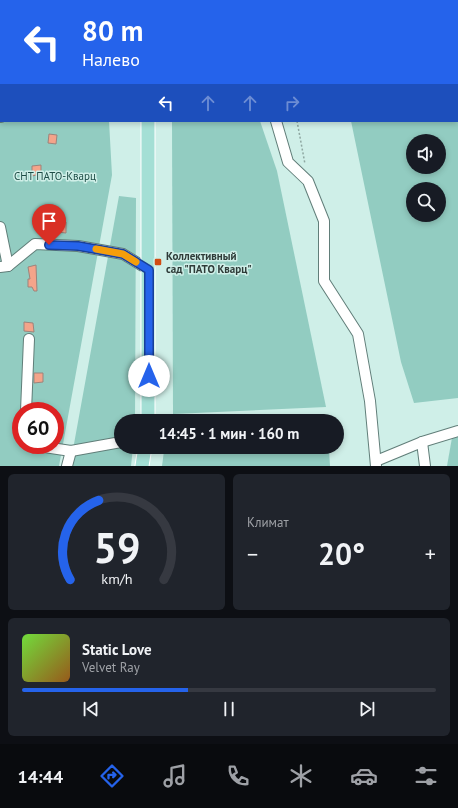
<!DOCTYPE html>
<html lang="ru">
<meta charset="utf-8">
<style>
:root{--surface:#171b24;--page:#20242c;--text:#f1f3f6;--muted:#9ea1a6;--line:#363941;--accent:#2563eb}
body{margin:0;font-family:"PT Sans",sans-serif;background:var(--page);color:var(--text);height:100vh;display:flex;flex-direction:column;font-size:15px;white-space:nowrap}
*{box-sizing:border-box;margin:0}
p{font-size:13px;color:var(--muted)}
.icon{flex:none;width:22px;height:22px;fill:none;stroke:currentColor;stroke-width:2;stroke-linecap:round;stroke-linejoin:round}
.map{position:relative;height:466px;overflow:hidden}
.details{display:flex;flex-direction:column;gap:8px;padding:8px;background:#0d0f14;flex:1}
.details>*{flex:none}
.hud{position:absolute;left:0px;top:0px;width:458px;height:122px;box-shadow:0 2px 6px #0003;background:#2563eb;color:#fff;overflow:hidden}
.buttons{position:absolute;left:406px;top:134px;display:grid;gap:8px}
.buttons a{display:grid;place-items:center;width:40px;height:40px;border-radius:50%;background:var(--surface);box-shadow:0 2px 6px #0003;font-size:20px}
.speed{position:absolute;left:12px;top:402px;display:flex;gap:8px;font-size:20px;font-weight:700;text-align:center}
.speed>*{display:grid;place-content:center;width:52px;height:52px;border-radius:50%;background:var(--surface);box-shadow:0 2px 6px #0003;line-height:1}
.speed .limit{border:6px solid #d22;background:#fff;color:#111}
.pin{position:absolute;display:grid;place-items:center;width:34px;height:34px;color:#fff;margin:-41px -17px;border-radius:50% 50% 50% 0;rotate:-45deg;box-shadow:0 0 4px #0007}
.pin .icon{rotate:45deg}
.me{position:absolute;width:44px;margin:-22px;rotate:0deg;stroke-linejoin:round;filter:drop-shadow(0 0 3px #0008)}
.turn{display:flex;align-items:center;gap:14px;height:84px;padding:0 16px;font-size:18px}
.turn .icon{width:52px;height:52px;stroke-width:2.5}
.turn b{display:block;font-size:28px;line-height:34px}
.lanes{display:flex;align-items:center;height:38px;padding:0 16px;background:#0003;justify-content:center;gap:20px;direction:ltr}
.lanes .off{opacity:.35}
.big{font-size:30px;font-weight:700;line-height:1.1}
.details .card{flex:1;display:flex;flex-direction:column;justify-content:center;gap:6px;min-width:0;padding:0 14px;border-radius:6px;background:var(--page)}
.details .dial{align-items:center;gap:0}
.dial svg{height:104px;overflow:visible;fill:none;stroke:var(--line);stroke-width:7;stroke-linecap:round;text-anchor:middle}
.dial text{fill:var(--text);stroke:none}
.song{display:flex;align-items:center;gap:12px}
.cover{width:48px;height:48px;border-radius:6px;background:linear-gradient(135deg,hsl(100 70% 55%),hsl(30 70% 35%))}
.played{height:4px;border-radius:2px;background:linear-gradient(90deg,var(--accent) 40%,var(--line) 40%)}
.keys{display:flex;justify-content:space-around;direction:ltr}
.heat{display:flex;justify-content:space-between;align-items:center;font-size:22px;direction:ltr}
.details .tiles{flex:1;display:grid;gap:8px;grid-template-columns:1fr 1fr}
.card:last-child{grid-column:span 2}
.trip{position:absolute;left:114px;top:414px;width:230px;height:40px;border-radius:20px;background:var(--surface);box-shadow:0 2px 6px #0003;font-weight:700;line-height:40px;text-align:center}
.dock{display:flex;height:64px;justify-content:space-around;align-items:center;background:#090b0e;color:var(--muted)}
.dock .icon{width:28px;height:28px}
.dock .current{color:var(--accent)}
.dock b{font-size:18px;color:var(--text)}
.map>svg:first-child{display:block}
.green{fill:#92ccc1;fill-rule:evenodd}
.building{fill:#f4a48a;stroke:#9d837b}
.lines{fill:none;stroke-linecap:round;stroke-linejoin:round}
.minor-casing{stroke:#617e79;stroke-width:12}
.major-casing{stroke:#fff;stroke-width:15}
.path{stroke:#8ea7a1;stroke-width:1.5;stroke-dasharray:2 2;stroke-linecap:butt}
.minor{stroke:#fff;stroke-width:10}
.major{stroke:#a4dfd5;stroke-width:13}
.route-casing{stroke:#184099;stroke-width:10}
.route{stroke:#2563eb;stroke-width:7}
.slow{stroke:#f59e0b;stroke-width:7}
.poi-dot{fill:#d24c13;stroke:#cfefe8;stroke-width:1.5}
.labels{text-anchor:middle;stroke-width:3;stroke-linejoin:round;paint-order:stroke}
.park-label{font-size:11px;fill:#1e4d46;stroke:#cfefe8}
.poi-label{font-size:11px;font-weight:bold;fill:#2e3b38;stroke:#cfefe8;text-anchor:start}
</style>
<div class="map">
<svg width="458" height="466" viewBox="0 0 458 466">
<rect width="100%" height="100%" fill="#cfefe8"/>
<g class="green">
<path d="M0 0 94 1H1V121H109L112 175 59 466H0ZM21 411H55V445H21Z"/>
<path d="M328 0H458V398L414 403 401 362 351 121H457V1ZM413 141H439V167H413ZM413 189H439V215H413Z"/>
<polygon points="172,121 260,121 277,171 326,407 173,414"/>
<polygon points="119,196 136,198 135,421 121,421 121,447 133,447 131,466 70,466"/>
<polygon points="453,432 458,432 458,466 447,466"/>
<polygon points="329,450 330,466 162,466 164,451"/>
</g>
<g class="building">
<polygon points="49,134 57,135 56,144 48,143"/>
<polygon points="41,165 41,174 32,176 32,166"/>
<polygon points="57,221 66,222 66,233 57,232"/>
<polygon points="36,265 37,291 34,291 32,287 28,287 28,279 30,279 28,267"/>
<polygon points="24,322 33,323 34,332 24,331"/>
<polygon points="34,373 43,373 43,382 34,383"/>
</g>
<g class="lines">
<defs>
<g id="minor">
<polyline points="92,0 93,1"/>
<polyline points="261,1 261,0"/>
<polyline points="0,117 1,117"/>
<polyline points="276,121 288,162 308,181 324,221 324,281 358,334 370,401 376,466"/>
<polyline points="0,227 8,266"/>
<polyline points="0,267 8,266 35,244 78,246 123,254 149,270"/>
<polyline points="26,411 29,339"/>
<polyline points="422,442 425,466"/>
<polyline points="31,445 71,451 121,442"/>
<polyline points="376,461 422,442 458,431"/>
<polyline points="67,466 71,451"/>
</g>
<g id="major">
<polyline points="148,1 149,0"/>
<polyline points="148,121 148,421"/>
<polyline points="142,466 145,447"/>
</g>
</defs>
<use href="#minor" class="minor-casing"/>
<use href="#major" class="major-casing"/>
<g class="path">
<polyline points="271,0 272,1"/>
<polyline points="297,121 305,164"/>
</g>
<use href="#minor" class="minor"/>
<use href="#major" class="major"/>
</g>
<g class="lines">
<defs>
<polyline id="route" points="49,245 78,246 123,254 149,270 149,376"/>
</defs>
<use href="#route" class="route-casing"/>
<use href="#route" class="route"/>
<polyline class="slow" points="96,249 123,254 136,262"/>
</g>
<rect class="poi-dot" x="154" y="258" width="8" height="8" rx="2"/>
<g class="labels">
<g class="park-label">
<text x="55" y="180">СНТ ПАТО-Кварц</text>
</g>
<g class="poi-label">
<text x="166" y="260">Коллективный<tspan x="166" dy="13">сад "ПАТО Кварц"</tspan></text>
</g>
</g>
</svg>
<div class="buttons">
<a><svg class="icon" aria-label="sound" viewBox="0 0 24 24"><path d="M4 9h4l5-4v14l-5-4H4zM17 9q2 3 0 6"/></svg></a>
<a><svg class="icon" aria-label="search" viewBox="0 0 24 24"><circle cx="10" cy="10" r="6"/><path d="M15 15l6 6"/></svg></a>
</div>
<div class="speed"><div class="limit">60</div></div>
<div class="pin" style="left:49px;top:245px;background:#d93025"><svg class="icon" aria-label="arrive" viewBox="0 0 24 24"><path d="M6 21V4h12l-3 4 3 4H6"/></svg></div>
<svg class="me" style="left:149px;top:376px" viewBox="-20 -20 40 40"><circle r="19" fill="#fff"/><path d="M0-13L10 11 0 6-10 11z" fill="#2563eb"/></svg>
<div class="trip">14:45 · 1 мин · 160 m</div>
<div class="hud">
<div class="turn"><svg class="icon" aria-label="left" viewBox="0 0 24 24"><path d="M17 20v-9H6M10 6l-5 5 5 5"/></svg><div><b>80 m</b>Налево</div></div>
<div class="lanes"><svg class="icon" aria-label="left" viewBox="0 0 24 24"><path d="M17 20v-9H6M10 6l-5 5 5 5"/></svg><svg class="icon off" aria-label="ahead" viewBox="0 0 24 24"><path d="M12 20V5M6 11l6-6 6 6"/></svg><svg class="icon off" aria-label="ahead" viewBox="0 0 24 24"><path d="M12 20V5M6 11l6-6 6 6"/></svg><svg class="icon off" aria-label="right" viewBox="0 0 24 24"><path d="M7 20v-9h11M14 6l5 5-5 5"/></svg></div>
</div>
</div>
<section class="details">
<div class="tiles">
<div class="card dial"><svg viewBox="0 0 100 80">
<path d="M14 69A42 42 0 1 1 86 69"/>
<path d="M14 69A42 42 0 0 1 36 8" stroke="#2563eb"/>
<text x="50" y="56" font-size="32" font-weight="700">59</text>
<text x="50" y="72" font-size="11">km/h</text>
</svg></div>
<div class="card"><p>Климат</p>
<div class="heat"><a>−</a><b class="big">20°</b><a>+</a></div>
</div>
<div class="card">
<div class="song"><i class="cover"></i><div><b>Static Love</b><p>Velvet Ray</p></div></div>
<div class="played"></div>
<div class="keys"><svg class="icon" aria-label="previous" viewBox="0 0 24 24"><path d="M18 5L8 12l10 7zM5 5v14"/></svg><svg class="icon" aria-label="pause" viewBox="0 0 24 24"><path d="M8 5v14M16 5v14"/></svg><svg class="icon" aria-label="next" viewBox="0 0 24 24"><path d="M6 5l10 7-10 7zM19 5v14"/></svg></div>
</div>
</div>
</section>
<nav class="dock">
<b>14:44</b>
<svg class="icon current" aria-label="directions" viewBox="0 0 24 24"><path d="M12 3l9 9-9 9-9-9zM9 14v-3h6M13 9l2 2-2 2"/></svg>
<svg class="icon" aria-label="music" viewBox="0 0 24 24"><path d="M9 18V5l10-2v13"/><circle cx="6" cy="18" r="3"/><circle cx="16" cy="16" r="3"/></svg>
<svg class="icon" aria-label="phone" viewBox="0 0 24 24"><path d="M5 4h4l2 5-3 2q2 4 5 5l2-3 5 2v4C11 20 4 13 5 4z"/></svg>
<svg class="icon" aria-label="climate" viewBox="0 0 24 24"><path d="M12 3v18M4 7l16 10M4 17L20 7"/></svg>
<svg class="icon" aria-label="car" viewBox="0 0 24 24"><path d="M5 17H2v-5l4-1 3-4h7l3 4 3 1v5h-3M9 17h6M6 11h13"/><circle cx="7" cy="17" r="2"/><circle cx="17" cy="17" r="2"/></svg>
<svg class="icon" aria-label="filters" viewBox="0 0 24 24"><path d="M4 7h16M4 17h16"/><circle cx="9" cy="7" r="2"/><circle cx="15" cy="17" r="2"/></svg>
</nav>
